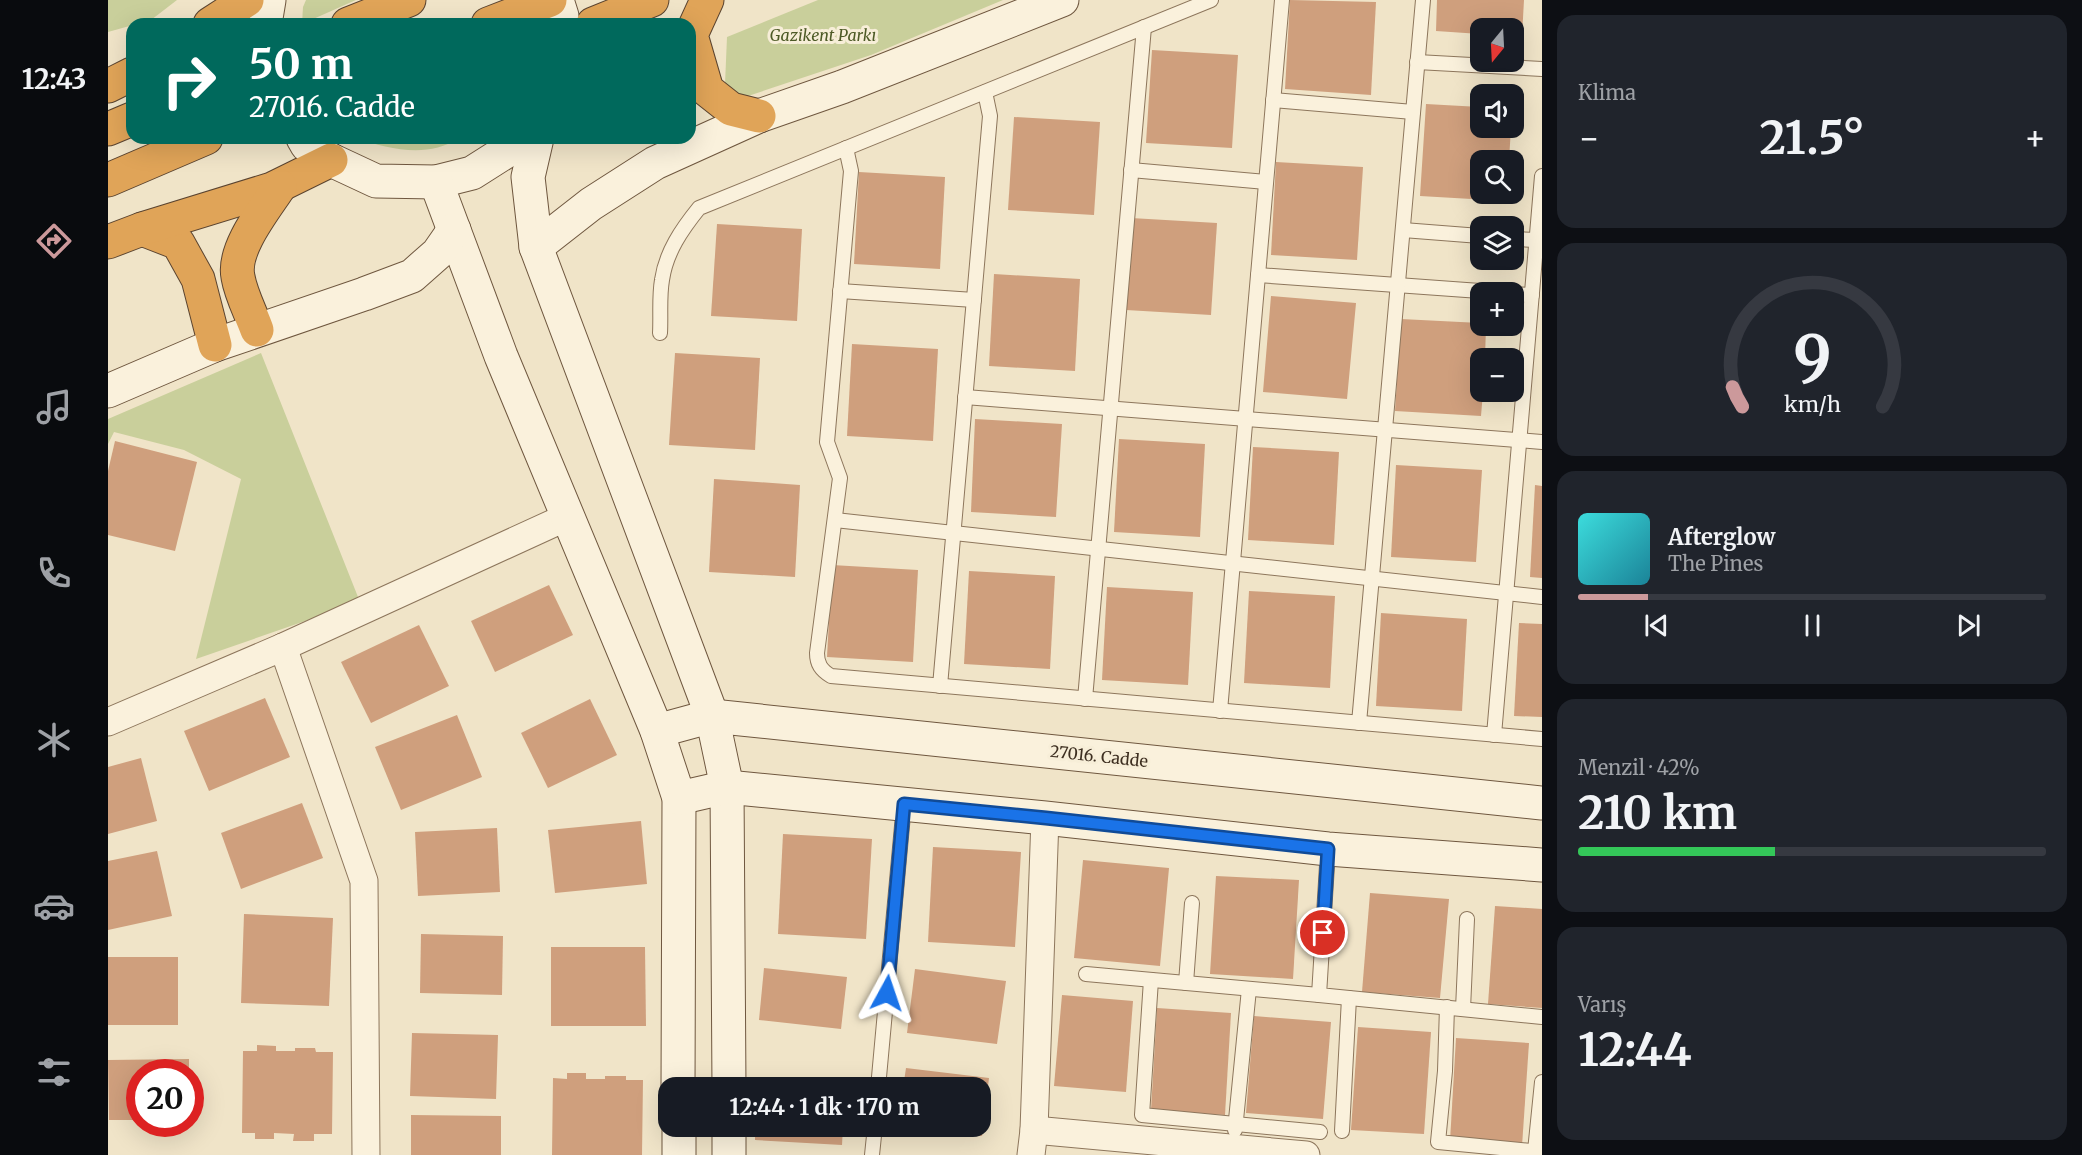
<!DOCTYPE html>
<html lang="tr">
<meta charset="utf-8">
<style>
:root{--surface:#171b24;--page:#20242c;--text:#f1f3f6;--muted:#9ea1a6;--line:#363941;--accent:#cc999b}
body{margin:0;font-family:Merriweather,serif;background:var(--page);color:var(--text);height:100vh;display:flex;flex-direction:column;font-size:22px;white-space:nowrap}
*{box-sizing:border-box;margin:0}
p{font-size:20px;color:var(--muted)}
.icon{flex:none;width:33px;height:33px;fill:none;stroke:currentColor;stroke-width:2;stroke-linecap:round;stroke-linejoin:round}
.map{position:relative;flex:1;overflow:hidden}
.details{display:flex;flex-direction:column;gap:15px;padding:15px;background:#0d0f14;width:540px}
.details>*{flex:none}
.guide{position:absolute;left:18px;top:18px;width:570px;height:126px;border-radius:18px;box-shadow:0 6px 24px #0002;background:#00695c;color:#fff;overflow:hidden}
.needle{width:39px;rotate:198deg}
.fabs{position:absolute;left:1362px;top:18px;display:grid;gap:12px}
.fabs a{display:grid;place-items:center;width:54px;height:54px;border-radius:12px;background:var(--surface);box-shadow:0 6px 24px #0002;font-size:30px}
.speed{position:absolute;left:18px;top:1059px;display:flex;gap:12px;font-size:30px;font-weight:700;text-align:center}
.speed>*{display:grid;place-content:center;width:78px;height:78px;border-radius:50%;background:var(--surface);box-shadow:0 6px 24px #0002;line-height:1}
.speed .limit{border:9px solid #d22;background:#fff;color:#111}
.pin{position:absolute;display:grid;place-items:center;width:51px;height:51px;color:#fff;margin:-26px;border:3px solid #fff;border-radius:50%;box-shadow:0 2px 6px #0007}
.me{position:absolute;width:66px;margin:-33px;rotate:5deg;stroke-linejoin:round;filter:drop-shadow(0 0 4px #0008)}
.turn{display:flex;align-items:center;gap:21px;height:126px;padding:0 24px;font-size:27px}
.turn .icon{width:78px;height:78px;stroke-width:2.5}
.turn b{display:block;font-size:42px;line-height:51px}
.big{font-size:45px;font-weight:700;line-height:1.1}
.details .card{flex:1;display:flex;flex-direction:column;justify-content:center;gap:9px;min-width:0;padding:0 21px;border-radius:18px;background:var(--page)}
.details .dial{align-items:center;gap:0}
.dial svg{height:156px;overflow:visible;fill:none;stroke:var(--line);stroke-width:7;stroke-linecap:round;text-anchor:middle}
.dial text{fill:var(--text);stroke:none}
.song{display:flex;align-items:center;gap:18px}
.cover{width:72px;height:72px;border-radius:9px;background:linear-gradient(135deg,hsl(180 70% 55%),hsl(190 70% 35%))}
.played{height:6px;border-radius:3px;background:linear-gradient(90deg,var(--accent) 15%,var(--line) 15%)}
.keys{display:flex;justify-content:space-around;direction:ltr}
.heat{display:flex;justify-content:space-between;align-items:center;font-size:33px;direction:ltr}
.charge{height:9px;border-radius:4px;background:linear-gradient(90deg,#34c759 42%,var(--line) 0)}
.trip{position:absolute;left:550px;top:1077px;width:333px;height:60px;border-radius:18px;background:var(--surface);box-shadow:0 6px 24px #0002;font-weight:700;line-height:60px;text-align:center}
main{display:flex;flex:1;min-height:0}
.dock{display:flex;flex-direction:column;width:108px;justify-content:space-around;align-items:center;background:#090b0e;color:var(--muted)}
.dock .icon{width:42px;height:42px}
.dock .current{color:var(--accent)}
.dock b{font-size:27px;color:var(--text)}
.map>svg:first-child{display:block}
.green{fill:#c9cf9b}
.building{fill:#cf9f7d}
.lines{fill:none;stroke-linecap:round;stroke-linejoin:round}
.lane-casing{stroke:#8d765c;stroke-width:16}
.street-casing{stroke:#8d765c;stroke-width:29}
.secondary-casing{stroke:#6f573f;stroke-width:35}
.highway-casing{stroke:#5b4430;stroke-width:35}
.lane{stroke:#faf1dc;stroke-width:14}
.street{stroke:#faf1dc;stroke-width:27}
.secondary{stroke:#faf1dc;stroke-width:33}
.highway{stroke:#e0a458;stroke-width:33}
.route-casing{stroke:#114b97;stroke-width:15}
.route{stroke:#1a73e8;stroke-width:10}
.labels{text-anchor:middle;stroke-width:6;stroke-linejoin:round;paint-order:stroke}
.park-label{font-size:16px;font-style:italic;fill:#4d5a26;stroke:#f7eed8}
.street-label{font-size:16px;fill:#3d2e20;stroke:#f7eed8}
</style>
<main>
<nav class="dock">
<b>12:43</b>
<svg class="icon current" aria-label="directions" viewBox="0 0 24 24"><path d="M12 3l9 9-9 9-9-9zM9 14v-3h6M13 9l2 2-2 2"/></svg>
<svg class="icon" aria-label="music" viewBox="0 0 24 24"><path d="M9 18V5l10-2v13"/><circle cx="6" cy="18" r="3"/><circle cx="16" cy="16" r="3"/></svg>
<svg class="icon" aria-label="phone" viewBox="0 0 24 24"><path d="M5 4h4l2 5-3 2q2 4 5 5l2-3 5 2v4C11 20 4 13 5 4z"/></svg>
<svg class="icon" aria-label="climate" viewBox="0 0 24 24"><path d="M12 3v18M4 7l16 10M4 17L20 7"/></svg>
<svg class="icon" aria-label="car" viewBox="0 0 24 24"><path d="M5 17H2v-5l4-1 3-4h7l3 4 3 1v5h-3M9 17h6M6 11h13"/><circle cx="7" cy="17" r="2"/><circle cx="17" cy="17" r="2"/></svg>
<svg class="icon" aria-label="filters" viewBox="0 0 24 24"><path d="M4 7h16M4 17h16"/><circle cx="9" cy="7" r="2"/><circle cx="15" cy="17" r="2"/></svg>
</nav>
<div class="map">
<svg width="1434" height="1155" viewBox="0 0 1434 1155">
<rect width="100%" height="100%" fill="#f0e4c8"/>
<g class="green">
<polygon points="0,0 69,0 43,20 0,32"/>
<polygon points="198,0 248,0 194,24 195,7"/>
<polygon points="710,0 895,0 763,55 628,100 617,84 619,37"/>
<path d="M248 138H351C319 159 281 149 248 138Z"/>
<polygon points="153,353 252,602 88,659 133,479 76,450 6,432 0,444 0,419"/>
</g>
<g class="building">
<polygon points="1182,0 1268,2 1263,95 1177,89"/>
<polygon points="1329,0 1416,0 1414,36 1406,36 1406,28 1372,28 1372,34 1328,31"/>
<polygon points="1044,50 1130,55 1124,148 1038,143"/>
<polygon points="1318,104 1372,107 1372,128 1403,128 1401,160 1372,160 1372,194 1399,194 1398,201 1312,196"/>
<polygon points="906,117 992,122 986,215 900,210"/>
<polygon points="1168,162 1255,167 1249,260 1163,255"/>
<polygon points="751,172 837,177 832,269 746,264"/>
<polygon points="1023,218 1109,223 1103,315 1018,310"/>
<polygon points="609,224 694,229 689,321 603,316"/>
<polygon points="886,274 972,279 967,371 881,366"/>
<polygon points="1163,296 1248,303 1239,399 1155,392"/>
<polygon points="1293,319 1372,323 1372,326 1378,326 1377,358 1372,358 1372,392 1375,392 1373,416 1287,411"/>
<polygon points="744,344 830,349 825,441 739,436"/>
<polygon points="567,353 652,358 647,450 561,445"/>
<polygon points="867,419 954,424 948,517 863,512"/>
<polygon points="1011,439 1097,444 1092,537 1006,532"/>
<polygon points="7,441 89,462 67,551 0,535 0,471"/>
<polygon points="1145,447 1231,452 1226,545 1140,540"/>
<polygon points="1288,465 1374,470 1368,562 1283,557"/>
<polygon points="606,479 692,485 687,577 601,572"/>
<polygon points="1427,485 1434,486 1434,578 1422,577"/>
<polygon points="724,565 810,570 805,662 719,657"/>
<polygon points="861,571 947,576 942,669 856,664"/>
<polygon points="441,585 465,635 387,672 363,621"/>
<polygon points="999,587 1085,592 1080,685 994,680"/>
<polygon points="1141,591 1227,596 1222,688 1136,683"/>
<polygon points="1273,613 1359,619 1354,711 1268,706"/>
<polygon points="1411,623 1434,624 1434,717 1406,716"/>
<polygon points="311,625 341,686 263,723 233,662"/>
<polygon points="157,698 182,757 101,791 76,731"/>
<polygon points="482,699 509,755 440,788 413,733"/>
<polygon points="349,715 374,777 293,810 267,747"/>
<polygon points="33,758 49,821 0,834 0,767"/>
<polygon points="194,803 215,858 133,889 113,833"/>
<polygon points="533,821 539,884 447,893 440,830"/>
<polygon points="389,828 392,892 310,896 307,832"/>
<polygon points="675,834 764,839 758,939 670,934"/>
<polygon points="825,847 913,852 907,947 820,942"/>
<polygon points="49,851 64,916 0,930 0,861"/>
<polygon points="975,860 1061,868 1052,966 966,958"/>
<polygon points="1108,876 1191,880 1185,979 1102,974"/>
<polygon points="1262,893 1341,899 1332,998 1254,992"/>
<polygon points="1387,906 1434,909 1434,1008 1380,1004"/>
<polygon points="136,914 225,918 221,1006 133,1003"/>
<polygon points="313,934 395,936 394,995 312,993"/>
<polygon points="443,947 537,947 538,1026 443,1026"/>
<rect x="0" y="957" width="70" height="68"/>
<polygon points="656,968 739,977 733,1029 651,1020"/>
<polygon points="807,969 898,981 889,1044 799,1033"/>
<polygon points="954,995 1025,1001 1018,1092 946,1086"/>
<polygon points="1049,1008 1123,1013 1117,1115 1043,1110"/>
<polygon points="1146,1016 1223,1022 1215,1119 1138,1113"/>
<polygon points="1250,1027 1323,1032 1316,1134 1243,1130"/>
<polygon points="304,1033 390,1035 388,1099 302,1096"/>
<polygon points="1348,1038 1421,1043 1414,1146 1342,1141"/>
<polygon points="149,1045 168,1046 168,1051 187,1051 187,1048 207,1048 208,1052 225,1052 224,1134 206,1134 206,1141 185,1141 186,1134 166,1133 166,1139 147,1139 147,1133 134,1133 135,1051 149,1051"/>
<polygon points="81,1059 81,1072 32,1072 32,1120 1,1120 0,1060"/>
<polygon points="798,1068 881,1078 874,1136 810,1128 873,1126 873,1088 795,1088"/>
<polygon points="459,1073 478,1073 478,1079 497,1079 497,1076 518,1076 518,1080 535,1080 534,1155 444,1155 445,1078 459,1079"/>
<polygon points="650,1082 712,1086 712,1088 649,1088"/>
<polygon points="303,1115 393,1116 393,1155 303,1155"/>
<polygon points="647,1126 735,1126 734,1145 647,1140"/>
</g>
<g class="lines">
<defs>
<g id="lane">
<polyline points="1309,62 1434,69"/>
<polyline points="1165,100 1305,112"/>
<path d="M738 148 743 171 719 442 732 478 709 653C709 664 713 670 723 676L1434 739"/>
<polyline points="1023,170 1158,182"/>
<polyline points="1295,230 1372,236"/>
<polyline points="1406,239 1428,240"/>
<polyline points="1150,275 1386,292"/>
<polyline points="732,291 866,300"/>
<polyline points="1406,294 1424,295"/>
<path d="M552 333C553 315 551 297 554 280 558 252 574 229 591 208L1103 0"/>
<polyline points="857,397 1434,442"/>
<polyline points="727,520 1434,597"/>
<polyline points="832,686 882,116 877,92"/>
<polyline points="977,699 1036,27"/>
<polyline points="1112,711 1174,0"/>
<polyline points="1251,723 1315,0"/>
<polyline points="1386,735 1434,176"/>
<polyline points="1220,849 1211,995 1434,1017"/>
<polyline points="978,974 1211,995"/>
<polyline points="1043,980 1034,1115 1212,1132"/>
<polyline points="1078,983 1084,903"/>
<polyline points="1339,1007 1337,1071 1330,1142 1434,1152"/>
<polyline points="1355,1009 1359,919"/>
<polyline points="770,1088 796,804"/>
<polyline points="1127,1130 1141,989"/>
<polyline points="1234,1131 1241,998"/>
<polyline points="1427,1151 1434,1082"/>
<polyline points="764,1155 767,1126"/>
</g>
<g id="street">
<polyline points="175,647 256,881 258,1155"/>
<polyline points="0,722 175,647 461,516"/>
<polyline points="926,1130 1198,1155"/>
<polyline points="923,1155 926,1130 937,818"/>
</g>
<g id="secondary">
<polyline points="449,0 454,16 454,24"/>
<polyline points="157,24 161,0"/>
<polyline points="195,138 199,145 223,160 268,181 328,182 364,173 405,147 413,138"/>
<polyline points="429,138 420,177 428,247 604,716 619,787 621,1088"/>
<polyline points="328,182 393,356 549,731 571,798 570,1088"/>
<polyline points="428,247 483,204 547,163 651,116 734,87 954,0"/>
<polyline points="0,391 107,345 256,294 304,276 330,253 346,230"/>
<polyline points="549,731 604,716 1434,803"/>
<polyline points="571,798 619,787 937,818 1220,849 1434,865"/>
<polyline points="571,1126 571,1155"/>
<polyline points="621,1126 621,1155"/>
</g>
<g id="highway">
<polyline points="599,0 583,35 599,90 623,109 651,116"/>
<polyline points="102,24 139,0"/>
<polyline points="240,24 301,0"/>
<polyline points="380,24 442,0"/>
<polyline points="485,24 544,0"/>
<polyline points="0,86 24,74"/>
<polyline points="0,129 24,119"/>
<polyline points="0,180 98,138"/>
<polyline points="34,229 70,243 90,279 107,345"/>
<polyline points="0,242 34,229 164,189 223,160"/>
<path d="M149 330C143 313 133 295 130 277 124 249 157 209 172 186"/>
</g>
</defs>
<use href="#lane" class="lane-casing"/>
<use href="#street" class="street-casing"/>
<use href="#secondary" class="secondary-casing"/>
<use href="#highway" class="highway-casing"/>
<use href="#lane" class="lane"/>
<use href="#street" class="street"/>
<use href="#secondary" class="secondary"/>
<use href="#highway" class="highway"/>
</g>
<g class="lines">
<defs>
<polyline id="route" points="779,993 796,804 938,818 1220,849 1215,933"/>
</defs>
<use href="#route" class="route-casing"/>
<use href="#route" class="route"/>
</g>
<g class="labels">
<g class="park-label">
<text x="715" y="41">Gazikent Parkı</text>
</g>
<g class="street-label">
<text transform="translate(991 756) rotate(6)" y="6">27016. Cadde</text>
</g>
</g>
</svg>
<div class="fabs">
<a><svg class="needle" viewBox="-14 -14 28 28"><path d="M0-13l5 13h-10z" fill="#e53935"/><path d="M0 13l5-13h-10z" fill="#9ea1a6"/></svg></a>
<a><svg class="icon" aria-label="sound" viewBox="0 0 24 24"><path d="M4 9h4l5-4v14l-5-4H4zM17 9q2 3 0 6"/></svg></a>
<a><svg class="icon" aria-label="search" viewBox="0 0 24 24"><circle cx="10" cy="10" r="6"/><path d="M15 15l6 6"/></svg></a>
<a><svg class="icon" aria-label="layers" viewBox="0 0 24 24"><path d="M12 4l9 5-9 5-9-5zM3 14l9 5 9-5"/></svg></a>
<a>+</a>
<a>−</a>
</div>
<div class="speed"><div class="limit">20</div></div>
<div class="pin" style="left:1215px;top:933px;background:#d93025"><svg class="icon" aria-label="arrive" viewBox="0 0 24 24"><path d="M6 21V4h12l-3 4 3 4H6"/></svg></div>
<svg class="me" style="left:779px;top:993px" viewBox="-20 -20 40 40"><path d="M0-17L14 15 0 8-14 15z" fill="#1a73e8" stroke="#fff" stroke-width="4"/></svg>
<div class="trip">12:44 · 1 dk · 170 m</div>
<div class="guide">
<div class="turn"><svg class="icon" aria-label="right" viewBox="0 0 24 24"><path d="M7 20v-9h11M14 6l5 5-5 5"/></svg><div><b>50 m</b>27016. Cadde</div></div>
</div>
</div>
<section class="details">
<div class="card"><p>Klima</p>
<div class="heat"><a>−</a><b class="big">21.5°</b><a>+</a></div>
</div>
<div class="card dial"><svg viewBox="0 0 100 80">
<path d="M14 69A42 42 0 1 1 86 69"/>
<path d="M14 69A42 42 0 0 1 9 59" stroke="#cc999b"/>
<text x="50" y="56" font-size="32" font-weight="700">9</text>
<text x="50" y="72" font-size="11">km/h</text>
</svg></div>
<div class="card">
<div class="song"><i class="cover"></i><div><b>Afterglow</b><p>The Pines</p></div></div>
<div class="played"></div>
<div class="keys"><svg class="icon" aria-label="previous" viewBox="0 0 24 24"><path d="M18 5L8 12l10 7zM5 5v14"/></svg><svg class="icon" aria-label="pause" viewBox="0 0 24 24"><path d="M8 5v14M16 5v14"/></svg><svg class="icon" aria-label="next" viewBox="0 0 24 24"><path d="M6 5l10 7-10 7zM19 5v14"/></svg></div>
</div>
<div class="card"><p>Menzil · 42%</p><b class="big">210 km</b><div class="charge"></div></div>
<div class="card"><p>Varış</p><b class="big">12:44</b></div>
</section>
</main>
